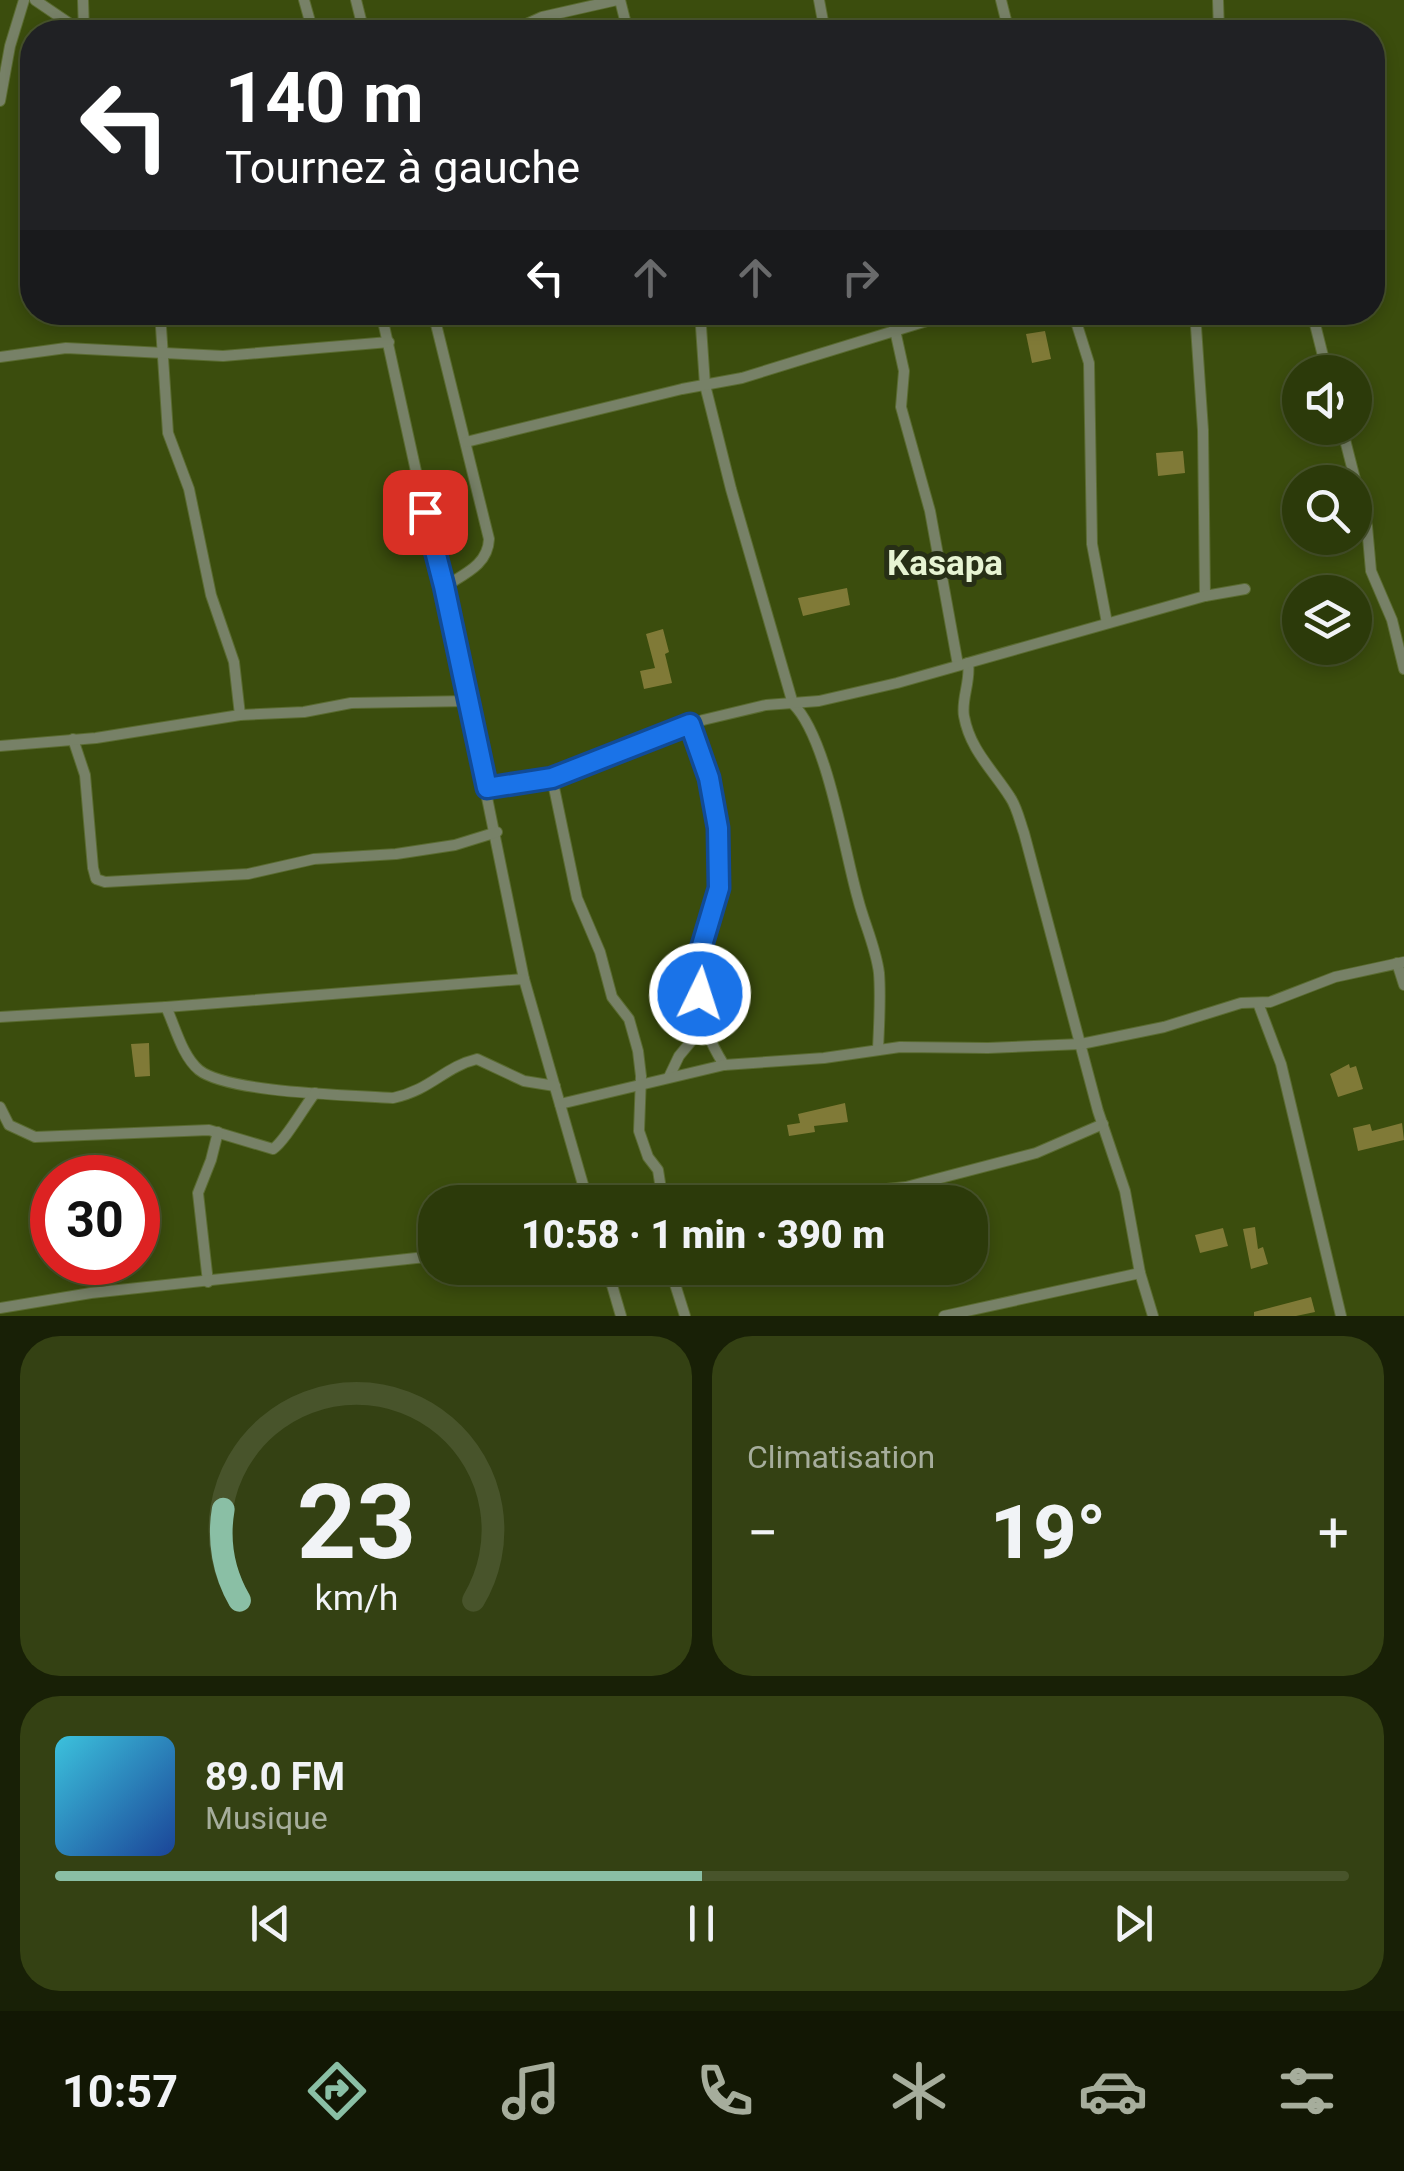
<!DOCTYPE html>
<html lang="fr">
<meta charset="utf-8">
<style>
:root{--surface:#2c3a0a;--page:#344113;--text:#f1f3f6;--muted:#a6ad9c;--line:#48542b;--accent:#8abfa5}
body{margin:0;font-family:Roboto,sans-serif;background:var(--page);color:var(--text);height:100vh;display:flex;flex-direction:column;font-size:38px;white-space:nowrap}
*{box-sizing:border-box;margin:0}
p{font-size:32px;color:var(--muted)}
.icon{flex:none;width:55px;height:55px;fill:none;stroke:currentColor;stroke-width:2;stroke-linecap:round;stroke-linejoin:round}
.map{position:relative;height:1316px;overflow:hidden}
.panel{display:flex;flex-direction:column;gap:20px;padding:20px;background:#182006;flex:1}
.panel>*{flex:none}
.hud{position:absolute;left:20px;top:20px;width:1365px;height:305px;border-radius:40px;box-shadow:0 5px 15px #0003,0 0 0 2px var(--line);background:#202124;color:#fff;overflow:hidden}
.controls{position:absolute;left:1282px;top:355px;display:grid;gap:20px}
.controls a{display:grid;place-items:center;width:90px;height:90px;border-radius:50%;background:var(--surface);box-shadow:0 5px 15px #0003,0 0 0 2px var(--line);font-size:50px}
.speed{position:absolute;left:30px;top:1155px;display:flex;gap:20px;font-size:50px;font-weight:700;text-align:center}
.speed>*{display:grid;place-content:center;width:130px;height:130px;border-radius:50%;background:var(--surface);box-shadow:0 5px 15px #0003,0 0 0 2px var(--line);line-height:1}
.speed .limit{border:15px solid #d22;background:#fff;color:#111}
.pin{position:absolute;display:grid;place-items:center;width:85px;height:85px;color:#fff;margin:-42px;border-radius:20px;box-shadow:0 5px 15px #0006}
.me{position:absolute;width:110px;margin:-55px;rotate:4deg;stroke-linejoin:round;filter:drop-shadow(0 0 8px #0008)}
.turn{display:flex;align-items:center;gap:35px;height:210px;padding:0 40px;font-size:45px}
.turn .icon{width:130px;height:130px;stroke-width:2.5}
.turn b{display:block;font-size:70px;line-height:85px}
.lanes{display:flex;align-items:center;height:95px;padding:0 40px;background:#0003;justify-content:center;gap:50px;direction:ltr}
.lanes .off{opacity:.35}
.big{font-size:75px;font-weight:800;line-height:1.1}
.panel .card{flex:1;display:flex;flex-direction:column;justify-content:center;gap:15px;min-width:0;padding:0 35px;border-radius:40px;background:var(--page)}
.panel .dial{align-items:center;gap:0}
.dial svg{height:260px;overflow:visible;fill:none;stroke:var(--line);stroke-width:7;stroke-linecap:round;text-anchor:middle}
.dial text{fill:var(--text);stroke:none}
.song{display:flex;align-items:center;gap:30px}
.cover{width:120px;height:120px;border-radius:15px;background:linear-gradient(135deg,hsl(190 70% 55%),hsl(220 70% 35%))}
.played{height:10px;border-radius:5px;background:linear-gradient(90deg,var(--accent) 50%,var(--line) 50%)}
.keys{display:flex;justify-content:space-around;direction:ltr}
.heat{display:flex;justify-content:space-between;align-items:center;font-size:55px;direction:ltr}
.panel .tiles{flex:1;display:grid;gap:20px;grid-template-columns:1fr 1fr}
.card:last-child{grid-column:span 2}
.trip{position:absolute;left:418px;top:1185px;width:570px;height:100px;border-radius:40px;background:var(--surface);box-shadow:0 5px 15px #0003,0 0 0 2px var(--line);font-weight:800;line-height:100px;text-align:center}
.tabs{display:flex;height:160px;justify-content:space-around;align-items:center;background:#121704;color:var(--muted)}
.tabs .icon{width:70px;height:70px}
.tabs .active{color:var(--accent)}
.tabs b{font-size:45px;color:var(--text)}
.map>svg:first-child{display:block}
.building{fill:#807a37}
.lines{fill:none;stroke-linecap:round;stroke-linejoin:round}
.street-casing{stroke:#5a6b31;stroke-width:12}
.street{stroke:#778167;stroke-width:10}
.route-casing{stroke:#114b97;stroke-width:25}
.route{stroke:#1a73e8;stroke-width:18}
.labels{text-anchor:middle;stroke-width:10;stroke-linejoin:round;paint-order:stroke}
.quarter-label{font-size:35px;font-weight:bold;fill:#e7f4d3;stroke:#272f16}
</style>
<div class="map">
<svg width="1404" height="1316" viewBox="0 0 1404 1316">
<rect width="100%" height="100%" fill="#3b4d0d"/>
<g class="building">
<polygon points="1045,331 1051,359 1032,363 1026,334"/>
<polygon points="1183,451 1185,473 1158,476 1156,453"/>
<polygon points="847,588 850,605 803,616 798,598"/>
<polygon points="663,629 669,652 665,654 672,683 644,689 640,671 655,668 646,634"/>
<polygon points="149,1043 150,1076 135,1077 131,1044"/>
<polygon points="1349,1064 1350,1068 1356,1066 1363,1089 1338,1097 1330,1074"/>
<polygon points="845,1103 848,1122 814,1126 815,1132 789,1136 787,1125 800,1123 798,1114"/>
<polygon points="1402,1123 1404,1140 1358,1151 1353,1128 1370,1124 1372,1131"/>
<polygon points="1255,1227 1258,1249 1263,1247 1268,1264 1251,1269 1243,1229"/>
<polygon points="1223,1228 1228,1246 1200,1253 1195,1235"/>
<polygon points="1311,1297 1315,1312 1296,1316 1254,1316 1254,1312"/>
</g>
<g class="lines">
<defs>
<g id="street">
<polyline points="35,0 82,32"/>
<polyline points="83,0 84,32"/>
<polyline points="304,0 313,32"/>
<polyline points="356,0 364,32"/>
<polyline points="620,0 628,32"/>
<polyline points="819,0 825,32"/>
<polyline points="1001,0 1009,32"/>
<polyline points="1218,0 1219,32"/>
<polyline points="509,32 542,17 617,0"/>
<polyline points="0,101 10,46 24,0"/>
<polyline points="160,312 168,433 189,489 211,595 234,662 240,715"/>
<polyline points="381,312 425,512 444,587 524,979 588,1202"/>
<path d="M433 312 489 539C488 565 464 574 444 587"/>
<path d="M700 312 705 385 731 489 793 704C827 737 844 850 858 899 864 923 876 948 879 973 881 998 879 1024 878 1050"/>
<polyline points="891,312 904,371 901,407 930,511 958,665"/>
<polyline points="1073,312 1089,363 1092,544 1107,623"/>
<polyline points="1195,312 1203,430 1205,596"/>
<polyline points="1312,312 1327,372"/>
<polyline points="0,357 66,348 223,356 389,342"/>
<polyline points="1342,428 1367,526 1371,571 1392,620 1404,669"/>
<polyline points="466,442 682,389 742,378 956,312"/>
<path d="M968 663C971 681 961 699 964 716 970 750 993 770 1010 797 1017 807 1020 822 1024 833L1098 1111 1125 1191 1140 1273 1153 1316"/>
<path d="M690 724C707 771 728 840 719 890 715 912 701 941 697 963 695 974 698 983 700 994 706 1028 705 1034 724 1065"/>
<polyline points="73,739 85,775 93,868 96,879 105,882 248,874 314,859 396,854 455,845 497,832"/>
<polyline points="0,746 96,738 240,715 304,712 351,703 469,701"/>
<polyline points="552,778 577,898 600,952 612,997 629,1019 638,1051 641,1076 639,1131 648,1157 658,1170 663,1202"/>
<polyline points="487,787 552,778 703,720 766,705 819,701 897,683 1205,596 1245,589"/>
<polyline points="1397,963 1404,985"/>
<polyline points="1258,1003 1281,1064 1341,1316"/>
<polyline points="166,1007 524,979"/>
<path d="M0 1017 166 1007C175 1026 182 1056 199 1070 228 1093 351 1095 393 1098 431 1090 444 1067 477 1059L524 1081 555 1086"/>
<polyline points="669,1077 679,1056 703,1027"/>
<polyline points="560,1104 724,1065 824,1058 900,1047 988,1048 1081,1044 1164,1027 1241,1003 1270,1002 1335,977 1404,962"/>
<path d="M0 1107 9 1125 35 1137 209 1130 273 1149C285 1141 304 1107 315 1093"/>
<polyline points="762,1202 906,1187 1036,1153 1103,1124"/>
<polyline points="607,1268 621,1316"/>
<polyline points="670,1268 685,1316"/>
<polyline points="208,1282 198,1193 211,1160 218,1132"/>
<polyline points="0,1308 91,1293 435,1256"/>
<polyline points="944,1316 1140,1273"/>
</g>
</defs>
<use href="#street" class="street-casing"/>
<use href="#street" class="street"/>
</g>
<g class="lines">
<defs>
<polyline id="route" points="425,512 444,586 487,788 552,778 690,724 709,778 718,828 719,888 697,962 700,994"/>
</defs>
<use href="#route" class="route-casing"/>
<use href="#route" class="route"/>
</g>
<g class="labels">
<g class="quarter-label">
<text x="945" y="575">Kasapa</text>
</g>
</g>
</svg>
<div class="controls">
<a><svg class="icon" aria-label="sound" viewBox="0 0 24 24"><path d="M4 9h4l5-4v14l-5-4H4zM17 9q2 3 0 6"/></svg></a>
<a><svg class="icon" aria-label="search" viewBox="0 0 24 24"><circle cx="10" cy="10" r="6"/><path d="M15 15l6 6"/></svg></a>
<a><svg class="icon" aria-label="layers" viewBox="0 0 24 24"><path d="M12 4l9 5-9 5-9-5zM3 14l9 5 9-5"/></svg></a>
</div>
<div class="speed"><div class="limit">30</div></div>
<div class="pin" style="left:425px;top:512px;background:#d93025"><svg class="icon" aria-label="arrive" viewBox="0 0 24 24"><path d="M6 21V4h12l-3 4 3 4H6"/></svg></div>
<svg class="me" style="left:700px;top:994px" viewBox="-20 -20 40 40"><circle r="17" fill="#1a73e8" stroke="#fff" stroke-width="3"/><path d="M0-11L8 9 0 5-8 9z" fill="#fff"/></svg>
<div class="trip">10:58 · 1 min · 390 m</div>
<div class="hud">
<div class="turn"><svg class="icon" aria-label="left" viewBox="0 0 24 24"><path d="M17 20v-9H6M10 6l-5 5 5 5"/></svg><div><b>140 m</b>Tournez à gauche</div></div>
<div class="lanes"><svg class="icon" aria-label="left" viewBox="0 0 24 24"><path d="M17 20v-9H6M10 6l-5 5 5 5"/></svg><svg class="icon off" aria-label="ahead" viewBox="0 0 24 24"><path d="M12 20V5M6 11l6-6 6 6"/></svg><svg class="icon off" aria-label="ahead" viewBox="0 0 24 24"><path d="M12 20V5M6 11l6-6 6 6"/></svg><svg class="icon off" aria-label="right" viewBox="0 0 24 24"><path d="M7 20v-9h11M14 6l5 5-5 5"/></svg></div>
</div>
</div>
<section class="panel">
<div class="tiles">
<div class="card dial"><svg viewBox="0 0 100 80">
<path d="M14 69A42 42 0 1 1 86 69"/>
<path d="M14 69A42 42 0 0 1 9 41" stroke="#8abfa5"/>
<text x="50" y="56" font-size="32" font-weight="700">23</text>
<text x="50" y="72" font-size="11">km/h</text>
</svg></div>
<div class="card"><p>Climatisation</p>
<div class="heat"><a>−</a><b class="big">19°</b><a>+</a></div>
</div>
<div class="card">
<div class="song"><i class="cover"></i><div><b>89.0 FM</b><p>Musique</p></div></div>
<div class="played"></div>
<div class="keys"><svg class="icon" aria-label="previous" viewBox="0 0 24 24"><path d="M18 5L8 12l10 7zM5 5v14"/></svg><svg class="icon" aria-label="pause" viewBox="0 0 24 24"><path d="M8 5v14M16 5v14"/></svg><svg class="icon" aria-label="next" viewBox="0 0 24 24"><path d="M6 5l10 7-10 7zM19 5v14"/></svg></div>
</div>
</div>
</section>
<nav class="tabs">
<b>10:57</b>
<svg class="icon active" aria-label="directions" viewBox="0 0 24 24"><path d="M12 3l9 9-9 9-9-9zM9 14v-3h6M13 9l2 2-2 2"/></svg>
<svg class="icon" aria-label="music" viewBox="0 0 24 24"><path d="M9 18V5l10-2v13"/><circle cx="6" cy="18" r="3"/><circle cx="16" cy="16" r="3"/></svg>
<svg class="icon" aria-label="phone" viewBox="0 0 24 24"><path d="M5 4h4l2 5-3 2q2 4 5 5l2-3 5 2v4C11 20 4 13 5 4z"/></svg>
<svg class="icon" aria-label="climate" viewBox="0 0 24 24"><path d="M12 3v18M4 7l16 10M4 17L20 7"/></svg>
<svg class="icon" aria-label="car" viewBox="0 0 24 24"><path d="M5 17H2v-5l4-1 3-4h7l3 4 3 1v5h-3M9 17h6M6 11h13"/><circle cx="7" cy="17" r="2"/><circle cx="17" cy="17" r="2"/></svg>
<svg class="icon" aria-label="filters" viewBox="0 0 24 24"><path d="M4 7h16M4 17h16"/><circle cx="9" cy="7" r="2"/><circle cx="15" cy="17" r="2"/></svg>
</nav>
